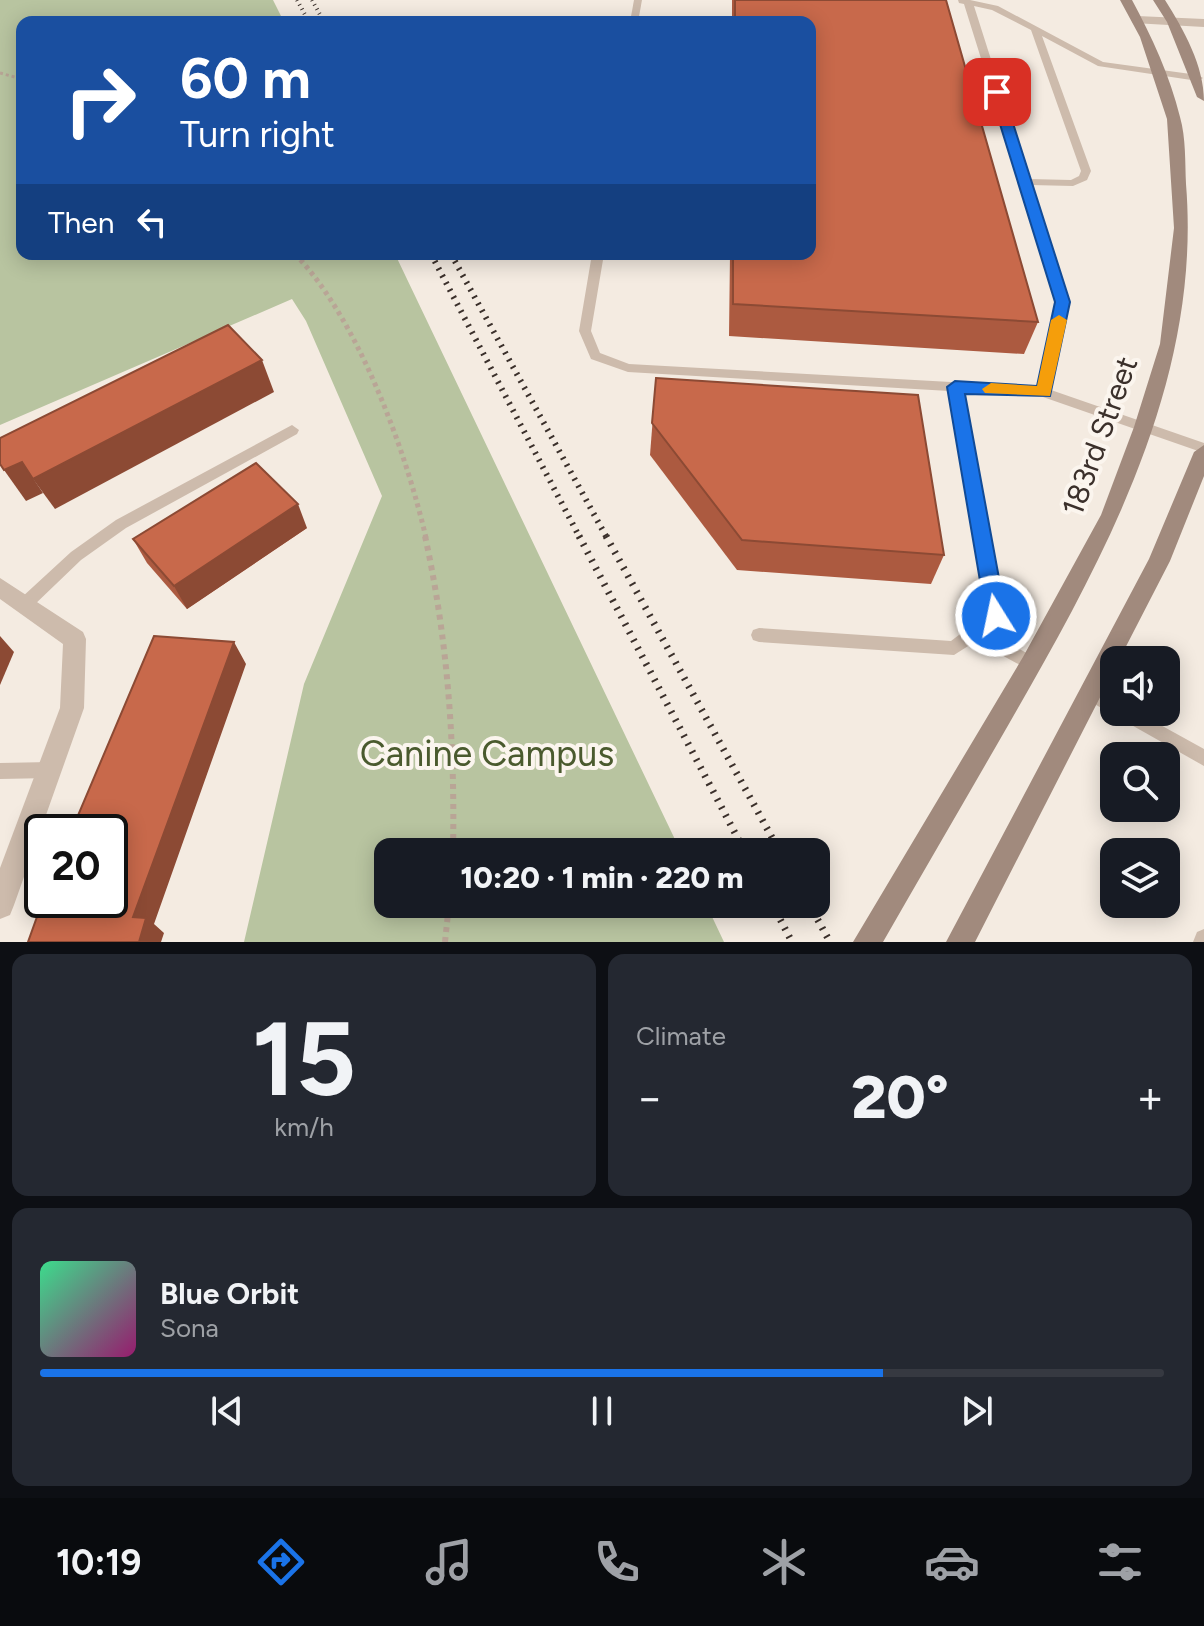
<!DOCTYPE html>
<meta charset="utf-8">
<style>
:root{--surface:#171b24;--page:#242831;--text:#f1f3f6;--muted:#9ea1a6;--line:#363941;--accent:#1a73e8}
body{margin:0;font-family:Figtree,sans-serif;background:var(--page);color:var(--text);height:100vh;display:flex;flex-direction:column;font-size:30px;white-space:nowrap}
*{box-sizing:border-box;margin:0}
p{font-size:26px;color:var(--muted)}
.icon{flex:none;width:44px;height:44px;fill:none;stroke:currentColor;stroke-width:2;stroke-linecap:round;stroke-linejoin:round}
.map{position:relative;height:942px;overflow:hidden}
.sheet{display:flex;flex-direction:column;gap:12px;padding:12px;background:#0d0f14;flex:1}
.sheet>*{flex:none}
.banner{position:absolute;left:16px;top:16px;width:800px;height:244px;border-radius:16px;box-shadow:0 4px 20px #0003;background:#1a4fa0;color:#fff;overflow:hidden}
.fabs{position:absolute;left:1100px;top:646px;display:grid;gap:16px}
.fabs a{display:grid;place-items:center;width:80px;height:80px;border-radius:16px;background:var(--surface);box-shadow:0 4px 20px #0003;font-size:40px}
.speed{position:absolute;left:24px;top:814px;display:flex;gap:16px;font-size:40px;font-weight:700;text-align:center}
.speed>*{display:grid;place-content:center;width:104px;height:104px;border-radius:50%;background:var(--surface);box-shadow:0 4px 20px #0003;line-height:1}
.speed .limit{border:4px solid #111;border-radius:12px;background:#fff;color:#111}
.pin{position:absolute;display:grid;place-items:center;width:68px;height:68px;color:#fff;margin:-34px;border-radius:16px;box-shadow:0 4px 12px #0006}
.me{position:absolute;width:88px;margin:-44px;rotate:350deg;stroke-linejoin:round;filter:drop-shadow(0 0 6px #0008)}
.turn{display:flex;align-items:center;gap:28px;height:168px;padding:0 32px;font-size:36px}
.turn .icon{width:104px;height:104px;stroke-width:2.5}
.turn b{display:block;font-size:56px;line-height:68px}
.then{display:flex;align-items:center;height:76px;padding:0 32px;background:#0003;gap:16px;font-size:30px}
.big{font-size:60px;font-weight:800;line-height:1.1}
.sheet .tile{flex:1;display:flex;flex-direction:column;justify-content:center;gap:12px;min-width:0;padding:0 28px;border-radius:16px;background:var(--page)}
.sheet .dial{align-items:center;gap:0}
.dial b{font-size:104px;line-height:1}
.song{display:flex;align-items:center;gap:24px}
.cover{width:96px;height:96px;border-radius:12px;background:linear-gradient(135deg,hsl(150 70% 55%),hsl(320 70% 35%))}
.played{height:8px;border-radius:4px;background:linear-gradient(90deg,var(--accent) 75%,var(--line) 75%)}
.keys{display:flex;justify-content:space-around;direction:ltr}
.heat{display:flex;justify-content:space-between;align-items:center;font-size:44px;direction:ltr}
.sheet .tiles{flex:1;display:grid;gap:12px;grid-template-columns:1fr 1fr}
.tile:last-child{grid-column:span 2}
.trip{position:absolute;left:374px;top:838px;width:456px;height:80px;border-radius:16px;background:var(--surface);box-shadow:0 4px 20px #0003;font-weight:800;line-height:80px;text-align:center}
.menu{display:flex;height:128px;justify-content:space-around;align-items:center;background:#090b0e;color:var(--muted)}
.menu .icon{width:56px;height:56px}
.menu .active{color:var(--accent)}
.menu b{font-size:36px;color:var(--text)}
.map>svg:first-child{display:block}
.green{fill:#b8c4a0}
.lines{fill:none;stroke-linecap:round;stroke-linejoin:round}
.path-far2{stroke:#b9a596;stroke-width:3;stroke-dasharray:3 3;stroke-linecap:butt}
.path-far1{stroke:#b9a596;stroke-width:5;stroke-dasharray:4 4;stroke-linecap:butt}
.path{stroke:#b9a596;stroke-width:6;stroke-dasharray:5 5;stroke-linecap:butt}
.lane{fill:#cdbbac;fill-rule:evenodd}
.street{fill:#cdbbac;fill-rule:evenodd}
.secondary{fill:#a18a7d;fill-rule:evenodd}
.rail-far2{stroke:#3b302b;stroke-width:4;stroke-dasharray:1 4;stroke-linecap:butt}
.rail-far1{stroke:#3b302b;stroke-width:6;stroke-dasharray:2 6;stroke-linecap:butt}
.rail{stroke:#3b302b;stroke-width:7;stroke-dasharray:2 7;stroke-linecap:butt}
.wall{fill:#ac5a40}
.shaded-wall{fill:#8c4a34}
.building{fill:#c8694b;stroke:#8c4a34;stroke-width:2}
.route{fill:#1a73e8;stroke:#114b97;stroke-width:2}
.slow{fill:#f59e0b}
.labels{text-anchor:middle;stroke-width:8;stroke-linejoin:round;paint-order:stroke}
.street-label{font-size:30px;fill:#3b302b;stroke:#fbf5ee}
.near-park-label{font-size:36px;fill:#4a5a2e;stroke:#fbf5ee}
</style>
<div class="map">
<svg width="1204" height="942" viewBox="0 0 1204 942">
<rect width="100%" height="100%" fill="#f4ebe1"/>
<polygon class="green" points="0,0 273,0 284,22 22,22 22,254 395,254 681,852 388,852 388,904 706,904 724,942 244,942 304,684 382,496 306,321 292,299 0,425"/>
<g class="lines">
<polyline class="path-far2" points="0,73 22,79"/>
<path class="path-far1" d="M295 254C358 319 406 451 426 538"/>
<g class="path">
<path d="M425 536C448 641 455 745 453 852"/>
<polyline points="445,942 449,904"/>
</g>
<g class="lane">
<polygon points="634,0 642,0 638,22 630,22"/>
<path d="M958 0H970L998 6 1103 62 1198 75 1203 78 1198 81 1098 66 1042 36 1091 171 1087 180 1073 186 1031 185 1069 302 1051 390 1204 443V453L1043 397 962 392 1004 616 1002 621 988 631 1037 659 1039 664 1037 669 1031 671 976 641 954 655 759 642 753 640 751 635 753 630 759 628 951 641 988 613 949 391 628 372 591 359 579 331 592 254H604L591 331 600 353 629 364 1039 387 1057 302 964 4 959 3ZM974 6 992 10 1031 30 1081 171 1079 176 1071 180 1029 179Z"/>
<polygon points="292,425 299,430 297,434 126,528 81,560 31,608 26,610 21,608 18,603 21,598 71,552 116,520"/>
<polygon points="1088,684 1114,698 1114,712 1137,712 1204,749 1204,766 1082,697 1080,692 1082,687"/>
<polygon points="50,762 56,764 59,770 56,776 50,778 0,779 0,763"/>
<polygon points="1204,929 1204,942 1193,942 1197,932"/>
</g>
<g class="street">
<polygon points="1137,16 1204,19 1204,27 1133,23 1131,20"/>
<polygon points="0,578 83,632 86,639 84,708 14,905 10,915 0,919 0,868 60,708 63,644 0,599"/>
</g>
<g class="secondary">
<path d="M1120 0H1132C1152 37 1170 76 1180 117 1186 138 1185 162 1186 184 1202 380 1105 557 1010 722 968 795 925 869 883 942H853L1023 657 1101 515 1134 427 1160 344 1174 228 1167 119 1140 37Z"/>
<path d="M1153 0H1165C1184 30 1204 66 1204 101L1197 97 1167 22Z"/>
<polygon points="1204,445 1204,476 1170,561 1119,660 1114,660 1114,670 975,942 946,942 1149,559 1194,452"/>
</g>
<g class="rail-far2">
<polyline points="297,0 309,22"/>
<polyline points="312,0 324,22"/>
</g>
<g class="rail-far1">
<polyline points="431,254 580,538"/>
<polyline points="451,254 607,538"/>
</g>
<g class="rail">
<polyline points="579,536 745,852"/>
<polyline points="606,536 780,852"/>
<polyline points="772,904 792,942"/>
<polyline points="809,904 830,942"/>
</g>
</g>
<g class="wall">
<polygon points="732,0 946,0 1038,322 1024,354 729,336 730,254 810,254 810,22 732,22"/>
<polygon points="656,378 944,555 931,584 737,570 650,455"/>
<polygon points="307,528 187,609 147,563 133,539"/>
</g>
<g class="shaded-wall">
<polygon points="262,360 274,392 55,509 33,479"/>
<polygon points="22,462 43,493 26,501 4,470"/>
<polygon points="298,504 307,528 187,609 174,586"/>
<polygon points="0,636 14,652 0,685"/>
<polygon points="234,642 246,664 154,924 164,933 161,942 139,942 133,917"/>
</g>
<g class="building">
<polygon points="735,0 946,0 1038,322 733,304 733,254 810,254 810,22 735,22"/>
<polygon points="228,325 262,360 33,479 22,462 4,470 0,464 0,438"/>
<polygon points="656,378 918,395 944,555 742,540 652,423"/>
<polygon points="256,463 298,504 174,586 133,539"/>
<polygon points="154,636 234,642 133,917 146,918 139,942 28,942 38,914 69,915 75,900 110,900 110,832 71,832"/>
</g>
<polygon class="route" points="997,88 1003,92 1070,302 1050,396 965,394 1006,616 996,624 986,616 947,387 955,381 1037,386 1055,302 990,92"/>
<polygon class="slow" points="1059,315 1067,320 1050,396 985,393 982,389 991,383 1037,386 1051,320"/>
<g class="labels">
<g class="street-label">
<text transform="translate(1100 436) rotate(-70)" y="10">183rd Street</text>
</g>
<g class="near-park-label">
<text x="487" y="766">Canine Campus</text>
</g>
</g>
</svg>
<div class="fabs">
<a><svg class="icon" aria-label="sound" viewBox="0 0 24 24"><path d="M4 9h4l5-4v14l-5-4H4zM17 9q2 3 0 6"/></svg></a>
<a><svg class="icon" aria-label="search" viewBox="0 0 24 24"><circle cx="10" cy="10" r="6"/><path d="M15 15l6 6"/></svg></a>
<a><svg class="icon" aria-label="layers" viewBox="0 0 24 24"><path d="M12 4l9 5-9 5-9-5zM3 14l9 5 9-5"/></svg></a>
</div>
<div class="speed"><div class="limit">20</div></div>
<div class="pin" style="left:997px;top:92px;background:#d93025"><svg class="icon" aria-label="arrive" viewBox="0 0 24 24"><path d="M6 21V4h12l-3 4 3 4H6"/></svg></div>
<svg class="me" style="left:996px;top:616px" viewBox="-20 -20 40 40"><circle r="17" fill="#1a73e8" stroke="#fff" stroke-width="3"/><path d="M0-11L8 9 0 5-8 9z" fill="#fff"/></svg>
<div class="trip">10:20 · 1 min · 220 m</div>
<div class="banner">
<div class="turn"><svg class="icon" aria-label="right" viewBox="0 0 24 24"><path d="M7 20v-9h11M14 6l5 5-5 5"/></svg><div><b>60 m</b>Turn right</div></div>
<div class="then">Then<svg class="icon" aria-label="left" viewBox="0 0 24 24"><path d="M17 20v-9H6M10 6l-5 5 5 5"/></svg></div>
</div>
</div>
<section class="sheet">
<div class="tiles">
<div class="tile dial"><b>15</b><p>km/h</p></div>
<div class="tile"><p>Climate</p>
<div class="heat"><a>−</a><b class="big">20°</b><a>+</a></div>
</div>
<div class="tile">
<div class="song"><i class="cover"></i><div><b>Blue Orbit</b><p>Sona</p></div></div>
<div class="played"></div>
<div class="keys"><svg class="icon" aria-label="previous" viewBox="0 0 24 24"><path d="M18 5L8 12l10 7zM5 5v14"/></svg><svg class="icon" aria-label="pause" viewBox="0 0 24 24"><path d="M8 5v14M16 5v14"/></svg><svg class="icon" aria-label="next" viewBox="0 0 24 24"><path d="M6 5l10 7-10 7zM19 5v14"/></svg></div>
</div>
</div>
</section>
<nav class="menu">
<b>10:19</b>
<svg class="icon active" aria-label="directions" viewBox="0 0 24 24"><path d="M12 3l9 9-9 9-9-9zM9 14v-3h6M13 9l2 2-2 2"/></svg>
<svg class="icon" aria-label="music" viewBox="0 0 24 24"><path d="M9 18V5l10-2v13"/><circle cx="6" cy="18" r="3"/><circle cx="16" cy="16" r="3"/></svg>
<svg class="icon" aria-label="phone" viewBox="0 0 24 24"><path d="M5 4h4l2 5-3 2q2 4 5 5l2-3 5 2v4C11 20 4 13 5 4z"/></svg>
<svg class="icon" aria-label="climate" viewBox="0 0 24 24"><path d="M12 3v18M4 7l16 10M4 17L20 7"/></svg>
<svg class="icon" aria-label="car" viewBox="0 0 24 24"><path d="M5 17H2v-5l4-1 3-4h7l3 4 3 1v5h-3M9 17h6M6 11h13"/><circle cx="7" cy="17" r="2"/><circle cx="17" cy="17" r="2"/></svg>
<svg class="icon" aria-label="filters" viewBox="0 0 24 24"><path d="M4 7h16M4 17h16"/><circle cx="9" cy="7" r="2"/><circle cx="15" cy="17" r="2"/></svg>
</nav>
